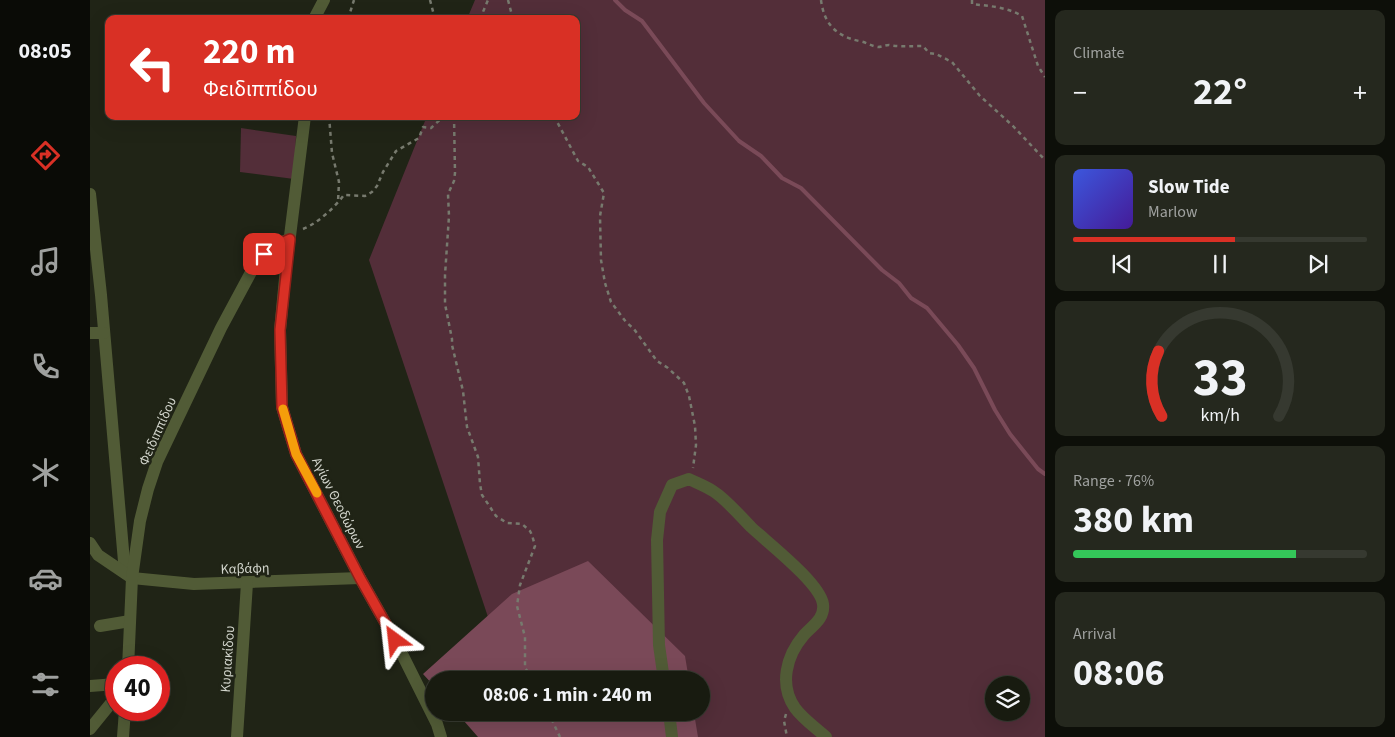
<!DOCTYPE html>
<meta charset="utf-8">
<style>
:root{--surface:#181b10;--page:#25281e;--text:#f1f3f6;--muted:#9fa19f;--line:#363930;--accent:#d93025}
body{margin:0;font-family:"Source Sans 3",sans-serif;background:var(--page);color:var(--text);height:100vh;display:flex;flex-direction:column;font-size:19px;white-space:nowrap}
*{box-sizing:border-box;margin:0}
p{font-size:16px;color:var(--muted)}
.icon{flex:none;width:28px;height:28px;fill:none;stroke:currentColor;stroke-width:2;stroke-linecap:round;stroke-linejoin:round}
.map{position:relative;flex:1;overflow:hidden}
.sheet{display:flex;flex-direction:column;gap:10px;padding:10px;background:#0d0f09;width:350px}
.sheet>*{flex:none}
.top-card{position:absolute;left:15px;top:15px;width:475px;height:105px;border-radius:10px;box-shadow:0 5px 20px #0002,0 0 0 1px var(--line);background:#d93025;color:#fff;overflow:hidden}
.tools{position:absolute;left:895px;top:676px;display:grid;gap:10px}
.tools a{display:grid;place-items:center;width:45px;height:45px;border-radius:50%;background:var(--surface);box-shadow:0 5px 20px #0002,0 0 0 1px var(--line);font-size:25px}
.speed{position:absolute;left:15px;top:656px;display:flex;gap:10px;font-size:25px;font-weight:700;text-align:center}
.speed>*{display:grid;place-content:center;width:65px;height:65px;border-radius:50%;background:var(--surface);box-shadow:0 5px 20px #0002,0 0 0 1px var(--line);line-height:1}
.speed .limit{border:8px solid #d22;background:#fff;color:#111}
.pin{position:absolute;display:grid;place-items:center;width:42px;height:42px;color:#fff;margin:-21px;border-radius:10px;box-shadow:0 2px 8px #0006}
.me{position:absolute;width:55px;margin:-28px;rotate:330deg;stroke-linejoin:round;filter:drop-shadow(0 0 4px #0008)}
.turn{display:flex;align-items:center;gap:18px;height:105px;padding:0 15px;font-size:22px}
.turn .icon{width:65px;height:65px;stroke-width:2.5}
.turn b{display:block;font-size:35px;line-height:42px}
.big{font-size:38px;font-weight:700;line-height:1.1}
.sheet .widget{flex:1;display:flex;flex-direction:column;justify-content:center;gap:8px;min-width:0;padding:0 18px;border-radius:10px;background:var(--page)}
.sheet .dial{align-items:center;gap:0}
.dial svg{height:130px;overflow:visible;fill:none;stroke:var(--line);stroke-width:7;stroke-linecap:round;text-anchor:middle}
.dial text{fill:var(--text);stroke:none}
.song{display:flex;align-items:center;gap:15px}
.cover{width:60px;height:60px;border-radius:8px;background:linear-gradient(135deg,hsl(230 70% 55%),hsl(260 70% 35%))}
.played{height:5px;border-radius:2px;background:linear-gradient(90deg,var(--accent) 55%,var(--line) 55%)}
.keys{display:flex;justify-content:space-around;direction:ltr}
.heat{display:flex;justify-content:space-between;align-items:center;font-size:28px;direction:ltr}
.charge{height:8px;border-radius:4px;background:linear-gradient(90deg,#34c759 76%,var(--line) 0)}
.trip{position:absolute;left:335px;top:671px;width:285px;height:50px;border-radius:25px;background:var(--surface);box-shadow:0 5px 20px #0002,0 0 0 1px var(--line);font-weight:700;line-height:50px;text-align:center}
main{display:flex;flex:1;min-height:0}
.menu{display:flex;flex-direction:column;width:90px;justify-content:space-around;align-items:center;background:#0a0b06;color:var(--muted)}
.menu .icon{width:35px;height:35px}
.menu .on{color:var(--accent)}
.menu b{font-size:22px;color:var(--text)}
.map>svg:first-child{display:block}
.green{fill:#532e39;fill-rule:evenodd}
.forest{fill:#7a4958}
.lines{fill:none;stroke-linecap:round;stroke-linejoin:round}
.stream{stroke:#7a4a58;stroke-width:4}
.path{stroke:#777a6e;stroke-width:2.5;stroke-dasharray:4 4;stroke-linecap:butt}
.minor{stroke:#515b36;stroke-width:12}
.route-casing{stroke:#8d1f18;stroke-width:12}
.route{stroke:#d93025;stroke-width:9}
.slow{stroke:#f59e0b;stroke-width:9}
.labels{text-anchor:middle;stroke-width:5;stroke-linejoin:round;paint-order:stroke}
.street-label{font-size:14px;fill:#d2d5cc;stroke:#202416}
</style>
<main>
<nav class="menu">
<b>08:05</b>
<svg class="icon on" aria-label="directions" viewBox="0 0 24 24"><path d="M12 3l9 9-9 9-9-9zM9 14v-3h6M13 9l2 2-2 2"/></svg>
<svg class="icon" aria-label="music" viewBox="0 0 24 24"><path d="M9 18V5l10-2v13"/><circle cx="6" cy="18" r="3"/><circle cx="16" cy="16" r="3"/></svg>
<svg class="icon" aria-label="phone" viewBox="0 0 24 24"><path d="M5 4h4l2 5-3 2q2 4 5 5l2-3 5 2v4C11 20 4 13 5 4z"/></svg>
<svg class="icon" aria-label="climate" viewBox="0 0 24 24"><path d="M12 3v18M4 7l16 10M4 17L20 7"/></svg>
<svg class="icon" aria-label="car" viewBox="0 0 24 24"><path d="M5 17H2v-5l4-1 3-4h7l3 4 3 1v5h-3M9 17h6M6 11h13"/><circle cx="7" cy="17" r="2"/><circle cx="17" cy="17" r="2"/></svg>
<svg class="icon" aria-label="filters" viewBox="0 0 24 24"><path d="M4 7h16M4 17h16"/><circle cx="9" cy="7" r="2"/><circle cx="15" cy="17" r="2"/></svg>
</nav>
<div class="map">
<svg width="955" height="737" viewBox="0 0 955 737">
<rect width="100%" height="100%" fill="#202416"/>
<g class="green">
<path d="M385 0H955V737H438L430 713 611 712V680H419L279 260 337 116H486V19H377ZM904 685H931V712H904Z"/>
<polygon points="151,128 206,136 204,179 150,172"/>
</g>
<g class="forest">
<polygon points="498,561 595,656 599,680 344,680 344,686 333,674 422,594"/>
<polygon points="367,713 604,713 608,737 388,737"/>
</g>
<g class="lines">
<polyline class="stream" points="525,0 535,10 552,21 614,103 649,141 671,156 692,178 711,188 792,270 809,283 821,298 837,308 868,345 884,368 905,410 920,434 948,469 955,474"/>
<g class="path">
<polyline points="340,0 345,19"/>
<polyline points="418,0 423,19"/>
<path d="M731 0C734 24 746 36 769 41 776 42 781 46 788 47 792 47 795 45 799 45 810 47 821 46 833 46L839 53 846 54 862 62 890 96 923 126 955 160"/>
<path d="M882 0V4C899 6 917 7 932 16L948 66 955 77"/>
<polyline points="258,19 264,0"/>
<polyline points="390,19 398,0"/>
<polyline points="239,116 242,153 249,182 248,202"/>
<polyline points="364,116 365,173 364,181 358,194 359,216 355,275 355,304 362,339 362,345 373,391 377,427 388,457 390,484 392,495 406,516 417,523 432,524 440,531 442,535 445,546 430,585 427,606 435,637 435,668 445,680"/>
<polyline points="464,116 488,161 498,167 514,193 510,216 511,260 515,283 521,302 536,322 544,329 567,361 578,368 594,383 599,396 605,426 606,445 603,468"/>
<path d="M213 229C228 223 244 208 254 195L275 196 282 192 287 186 293 172 306 151 329 138 333 127 341 128 354 116"/>
<polyline points="458,712 470,737"/>
<polyline points="696,714 694,721 697,737"/>
</g>
<g class="minor">
<polyline points="224,19 234,0"/>
<polyline points="215,116 196,268 190,330 192,407 206,454 270,578 305,640 347,724 351,737"/>
<polyline points="0,194 11,295 35,573"/>
<polyline points="0,333 14,333"/>
<polyline points="0,543 8,555 42,578 104,584 270,578"/>
<polyline points="10,626 40,621"/>
<polyline points="38,668 42,578 50,521 58,489 67,462 131,328 167,261 182,247 199,239"/>
<path d="M574 680 569 645 567 540 570 512 582 485 599 479C607 483 615 486 623 491 636 499 650 516 661 527 678 543 730 583 733 604 735 619 722 626 714 635 696 656 689 685 705 708 713 719 726 728 736 737"/>
<polyline points="0,686 26,684"/>
<polyline points="579,712 582,737"/>
<polyline points="0,729 26,697"/>
<polyline points="33,737 35,710"/>
<polyline points="147,737 157,583"/>
</g>
</g>
<g class="lines">
<defs>
<polyline id="route" points="174,254 182,247 200,239 190,330 192,407 206,454 270,578 305,640"/>
</defs>
<use href="#route" class="route-casing"/>
<use href="#route" class="route"/>
<polyline class="slow" points="193,409 206,454 227,493"/>
</g>
<g class="labels">
<g class="street-label">
<text transform="translate(67 431) rotate(-66)" y="5">Φειδιππίδου</text>
<text transform="translate(249 503) rotate(63)" y="5">Αγίων Θεοδώρων</text>
<text transform="translate(155 568) rotate(-2)" y="5">Καβάφη</text>
<text transform="translate(137 659) rotate(-86)" y="5">Κυριακίδου</text>
</g>
</g>
</svg>
<div class="tools">
<a><svg class="icon" aria-label="layers" viewBox="0 0 24 24"><path d="M12 4l9 5-9 5-9-5zM3 14l9 5 9-5"/></svg></a>
</div>
<div class="speed"><div class="limit">40</div></div>
<div class="pin" style="left:174px;top:254px;background:#d93025"><svg class="icon" aria-label="arrive" viewBox="0 0 24 24"><path d="M6 21V4h12l-3 4 3 4H6"/></svg></div>
<svg class="me" style="left:305px;top:640px" viewBox="-20 -20 40 40"><path d="M0-17L14 15 0 8-14 15z" fill="#d93025" stroke="#fff" stroke-width="4"/></svg>
<div class="trip">08:06 · 1 min · 240 m</div>
<div class="top-card">
<div class="turn"><svg class="icon" aria-label="left" viewBox="0 0 24 24"><path d="M17 20v-9H6M10 6l-5 5 5 5"/></svg><div><b>220 m</b>Φειδιππίδου</div></div>
</div>
</div>
<section class="sheet">
<div class="widget"><p>Climate</p>
<div class="heat"><a>−</a><b class="big">22°</b><a>+</a></div>
</div>
<div class="widget">
<div class="song"><i class="cover"></i><div><b>Slow Tide</b><p>Marlow</p></div></div>
<div class="played"></div>
<div class="keys"><svg class="icon" aria-label="previous" viewBox="0 0 24 24"><path d="M18 5L8 12l10 7zM5 5v14"/></svg><svg class="icon" aria-label="pause" viewBox="0 0 24 24"><path d="M8 5v14M16 5v14"/></svg><svg class="icon" aria-label="next" viewBox="0 0 24 24"><path d="M6 5l10 7-10 7zM19 5v14"/></svg></div>
</div>
<div class="widget dial"><svg viewBox="0 0 100 80">
<path d="M14 69A42 42 0 1 1 86 69"/>
<path d="M14 69A42 42 0 0 1 12 29" stroke="#d93025"/>
<text x="50" y="56" font-size="32" font-weight="700">33</text>
<text x="50" y="72" font-size="11">km/h</text>
</svg></div>
<div class="widget"><p>Range · 76%</p><b class="big">380 km</b><div class="charge"></div></div>
<div class="widget"><p>Arrival</p><b class="big">08:06</b></div>
</section>
</main>
